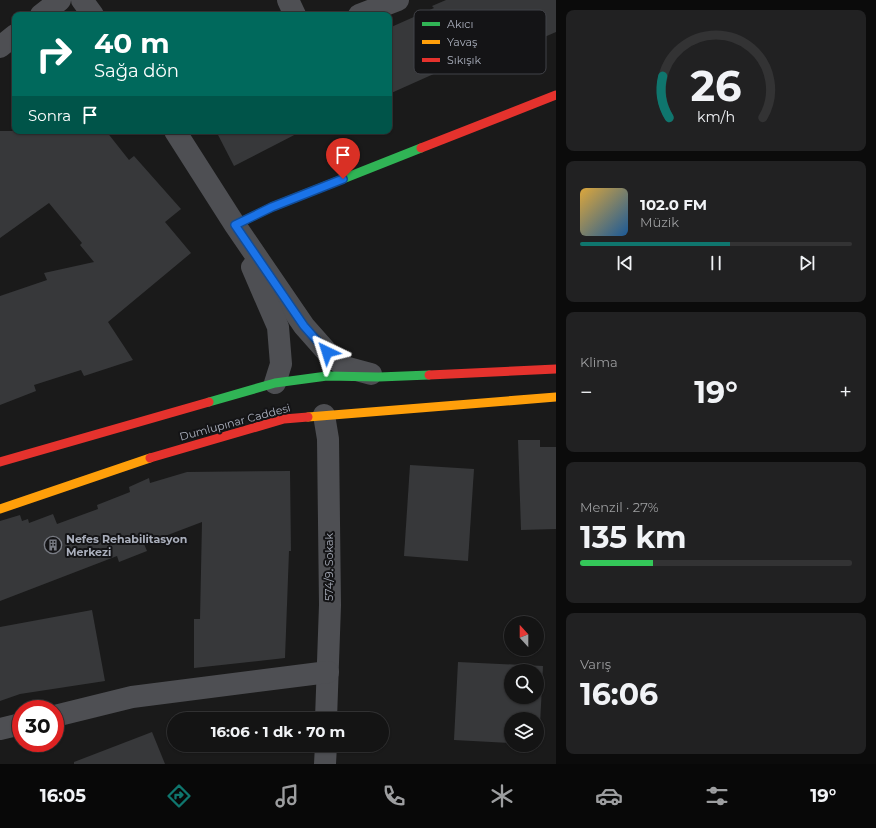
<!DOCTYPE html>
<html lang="tr">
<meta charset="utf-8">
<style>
:root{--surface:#141414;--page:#212122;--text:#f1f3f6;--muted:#9d9ea0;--line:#333334;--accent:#0f766e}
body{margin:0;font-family:Montserrat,sans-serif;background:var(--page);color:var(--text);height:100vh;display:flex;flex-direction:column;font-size:15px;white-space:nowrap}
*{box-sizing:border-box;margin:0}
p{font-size:13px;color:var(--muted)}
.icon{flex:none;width:22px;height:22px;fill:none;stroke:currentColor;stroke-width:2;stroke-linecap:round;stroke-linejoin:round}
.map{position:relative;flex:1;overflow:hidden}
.panel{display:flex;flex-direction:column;gap:10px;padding:10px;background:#0b0b0b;width:320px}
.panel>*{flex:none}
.hud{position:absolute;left:12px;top:12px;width:380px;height:122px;border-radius:8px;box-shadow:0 1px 3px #0004,0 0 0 1px var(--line);background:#00695c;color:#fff;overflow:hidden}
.needle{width:26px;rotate:339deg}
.controls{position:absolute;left:504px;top:616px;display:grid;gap:8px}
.controls a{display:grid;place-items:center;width:40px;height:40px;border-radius:50%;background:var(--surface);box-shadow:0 1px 3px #0004,0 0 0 1px var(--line);font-size:20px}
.speed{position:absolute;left:12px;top:700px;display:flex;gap:8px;font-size:20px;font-weight:700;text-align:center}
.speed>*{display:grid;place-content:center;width:52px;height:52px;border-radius:50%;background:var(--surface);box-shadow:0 1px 3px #0004,0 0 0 1px var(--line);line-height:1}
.speed .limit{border:6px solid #d22;background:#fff;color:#111}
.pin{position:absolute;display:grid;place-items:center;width:34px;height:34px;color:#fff;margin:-41px -17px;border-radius:50% 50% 50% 0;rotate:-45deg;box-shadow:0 0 4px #0007}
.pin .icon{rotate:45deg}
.me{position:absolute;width:44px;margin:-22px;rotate:319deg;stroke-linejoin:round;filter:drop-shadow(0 0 3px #0008)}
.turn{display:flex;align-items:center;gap:14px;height:84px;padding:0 16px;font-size:18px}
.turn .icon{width:52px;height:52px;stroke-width:2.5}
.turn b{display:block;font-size:28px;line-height:34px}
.then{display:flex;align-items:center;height:38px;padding:0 16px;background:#0003;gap:8px;font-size:15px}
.big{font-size:30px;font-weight:700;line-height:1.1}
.panel .tile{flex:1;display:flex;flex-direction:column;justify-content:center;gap:6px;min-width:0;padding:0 14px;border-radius:8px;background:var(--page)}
.panel .dial{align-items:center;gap:0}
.dial svg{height:104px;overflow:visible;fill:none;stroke:var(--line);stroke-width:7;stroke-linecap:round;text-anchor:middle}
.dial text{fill:var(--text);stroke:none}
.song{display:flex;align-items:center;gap:12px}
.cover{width:48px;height:48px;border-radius:6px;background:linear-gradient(135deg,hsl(40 70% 55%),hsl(210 70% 35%))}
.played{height:4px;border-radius:2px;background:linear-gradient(90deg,var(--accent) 55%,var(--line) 55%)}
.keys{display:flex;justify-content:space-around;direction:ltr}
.heat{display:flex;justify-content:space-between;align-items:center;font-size:22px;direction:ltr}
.charge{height:6px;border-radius:3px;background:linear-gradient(90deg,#34c759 27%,var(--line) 0)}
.trip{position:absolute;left:167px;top:712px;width:222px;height:40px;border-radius:20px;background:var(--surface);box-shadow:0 1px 3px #0004,0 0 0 1px var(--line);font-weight:700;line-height:40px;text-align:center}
.dock{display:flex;height:64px;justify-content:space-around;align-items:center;background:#080808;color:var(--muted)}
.dock .icon{width:28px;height:28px}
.dock .on{color:var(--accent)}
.dock b{font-size:18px;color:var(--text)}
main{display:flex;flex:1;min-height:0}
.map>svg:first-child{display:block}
.building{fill:#37383a;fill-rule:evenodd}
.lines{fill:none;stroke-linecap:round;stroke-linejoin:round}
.street{stroke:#4e4f53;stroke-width:22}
.fast{stroke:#30b455;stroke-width:9}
.slow{stroke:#ff9f0a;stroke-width:9}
.jam{stroke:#e5322d;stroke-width:9}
.route-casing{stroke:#114b97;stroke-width:10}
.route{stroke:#1a73e8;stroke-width:7}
.labels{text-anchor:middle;stroke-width:4;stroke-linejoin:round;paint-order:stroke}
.street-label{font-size:11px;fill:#aaafbc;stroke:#141416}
.poi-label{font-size:11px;font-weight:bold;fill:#aaafbc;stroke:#141416;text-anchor:start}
.key{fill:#141416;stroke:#414248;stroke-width:1}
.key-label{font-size:11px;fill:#aaafbc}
</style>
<main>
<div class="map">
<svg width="556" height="764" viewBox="0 0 556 764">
<rect width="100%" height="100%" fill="#1a1a1a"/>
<g class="building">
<polygon points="446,0 556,0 556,32 526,45 519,31 455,60 456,64 389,94 389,28 434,8 432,6"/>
<polygon points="0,131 106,131 129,160 134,156 181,209 165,222 191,253 108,322 133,360 84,376 81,370 34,385 36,391 0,405 0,296 47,280 44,273 94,262 80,245 82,243 49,203 0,238"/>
<polygon points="216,131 302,131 234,166"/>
<polygon points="518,440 540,440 540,447 556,447 556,529 521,530"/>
<polygon points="410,465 474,469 468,561 404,556"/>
<polygon points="290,471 291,551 289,551 285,658 194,668 194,619 200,619 202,522 144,544 147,551 119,562 117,556 0,601 0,521 20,515 22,521 28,519 29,523 53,514 57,524 98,509 97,505 130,492 129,487 149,478 150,483 187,472"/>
<polygon points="92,610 105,681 20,694 0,701 0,627"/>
<path d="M458 662 543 666 539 744H537V719H511V743L454 740ZM511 671H537V697H511Z"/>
<polygon points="152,732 165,764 74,764 74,762"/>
</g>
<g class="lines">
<g class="street">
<polyline points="82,0 93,15"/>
<polyline points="288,0 295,15"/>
<polyline points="41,15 60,0"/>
<polyline points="359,15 398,0"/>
<polyline points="0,47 15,35"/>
<polyline points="175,131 235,225 304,326 327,352 345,367 371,374"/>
<polyline points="252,267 278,327 281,364 275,383"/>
<polyline points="324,415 328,439 330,605 326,719"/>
<polyline points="55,716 132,697 328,672"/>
<polyline points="0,729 21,724"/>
<polyline points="325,764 326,745"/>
</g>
<g class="fast">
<polyline points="235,225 272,207 421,148"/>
<polyline points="209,402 275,383 327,376 379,377 429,375"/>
</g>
<g class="slow">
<polyline points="308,417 556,397"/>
<polyline points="0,509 150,458"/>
</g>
<g class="jam">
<polyline points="421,148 556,95"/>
<polyline points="429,375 556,369"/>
<polyline points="150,458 284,419 308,417"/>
<polyline points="0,462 209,402"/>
</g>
</g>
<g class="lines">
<defs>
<polyline id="route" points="327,352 304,326 235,225 272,207 343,179"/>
</defs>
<use href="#route" class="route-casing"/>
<use href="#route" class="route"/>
</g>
<defs>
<symbol id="building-ring" viewBox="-11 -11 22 22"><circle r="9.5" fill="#141416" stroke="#787b83" stroke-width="1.5"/><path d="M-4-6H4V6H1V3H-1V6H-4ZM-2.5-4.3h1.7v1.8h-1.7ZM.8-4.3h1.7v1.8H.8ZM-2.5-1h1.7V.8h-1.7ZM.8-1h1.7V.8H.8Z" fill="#787b83"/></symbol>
</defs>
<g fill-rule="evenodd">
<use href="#building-ring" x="43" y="535" width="20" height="20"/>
</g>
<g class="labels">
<g class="street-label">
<text transform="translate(235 422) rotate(-15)" y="4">Dumlupınar Caddesi</text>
<text transform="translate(329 567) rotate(-90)" y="4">574/9. Sokak</text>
</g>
<g class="poi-label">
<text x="66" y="543">Nefes Rehabilitasyon<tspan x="66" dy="13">Merkezi</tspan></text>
</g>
</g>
<rect x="414" y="10" width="132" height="64" rx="6" class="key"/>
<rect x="422" y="22" width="18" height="4" fill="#30b455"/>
<rect x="422" y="40" width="18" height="4" fill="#ff9f0a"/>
<rect x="422" y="58" width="18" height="4" fill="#e5322d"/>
<g class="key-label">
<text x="447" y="28">Akıcı</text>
<text x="447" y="46">Yavaş</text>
<text x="447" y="64">Sıkışık</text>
</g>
</svg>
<div class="controls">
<a><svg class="needle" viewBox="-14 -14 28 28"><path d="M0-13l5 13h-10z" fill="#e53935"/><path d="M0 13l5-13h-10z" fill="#9d9ea0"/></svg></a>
<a><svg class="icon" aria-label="search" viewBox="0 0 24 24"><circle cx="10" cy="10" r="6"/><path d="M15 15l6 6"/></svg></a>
<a><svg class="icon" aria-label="layers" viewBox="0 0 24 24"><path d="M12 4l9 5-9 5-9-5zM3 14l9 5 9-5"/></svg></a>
</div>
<div class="speed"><div class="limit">30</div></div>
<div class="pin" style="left:343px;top:179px;background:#d93025"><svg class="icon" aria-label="arrive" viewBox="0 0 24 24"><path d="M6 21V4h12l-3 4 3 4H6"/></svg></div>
<svg class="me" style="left:327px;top:352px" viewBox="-20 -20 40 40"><path d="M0-17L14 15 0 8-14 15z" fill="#1a73e8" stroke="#fff" stroke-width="4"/></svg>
<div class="trip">16:06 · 1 dk · 70 m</div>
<div class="hud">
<div class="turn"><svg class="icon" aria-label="right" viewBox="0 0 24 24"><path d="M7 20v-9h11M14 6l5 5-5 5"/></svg><div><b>40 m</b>Sağa dön</div></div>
<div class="then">Sonra<svg class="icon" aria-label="arrive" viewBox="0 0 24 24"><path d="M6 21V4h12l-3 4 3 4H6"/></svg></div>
</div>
</div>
<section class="panel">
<div class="tile dial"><svg viewBox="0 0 100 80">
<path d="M14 69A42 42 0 1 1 86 69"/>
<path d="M14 69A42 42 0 0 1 9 37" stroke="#0f766e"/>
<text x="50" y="56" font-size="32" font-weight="700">26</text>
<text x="50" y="72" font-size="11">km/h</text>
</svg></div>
<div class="tile">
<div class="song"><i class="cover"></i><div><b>102.0 FM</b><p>Müzik</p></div></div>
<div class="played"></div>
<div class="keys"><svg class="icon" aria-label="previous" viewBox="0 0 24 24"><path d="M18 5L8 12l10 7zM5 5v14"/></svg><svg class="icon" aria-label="pause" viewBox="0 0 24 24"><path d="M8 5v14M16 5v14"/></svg><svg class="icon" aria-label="next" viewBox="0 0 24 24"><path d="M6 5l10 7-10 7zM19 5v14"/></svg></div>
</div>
<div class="tile"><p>Klima</p>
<div class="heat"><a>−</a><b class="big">19°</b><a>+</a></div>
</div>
<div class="tile"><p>Menzil · 27%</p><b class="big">135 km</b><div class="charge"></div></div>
<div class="tile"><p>Varış</p><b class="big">16:06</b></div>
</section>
</main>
<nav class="dock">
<b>16:05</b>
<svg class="icon on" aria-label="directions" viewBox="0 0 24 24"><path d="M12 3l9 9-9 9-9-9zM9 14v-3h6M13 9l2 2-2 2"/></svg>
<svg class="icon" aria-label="music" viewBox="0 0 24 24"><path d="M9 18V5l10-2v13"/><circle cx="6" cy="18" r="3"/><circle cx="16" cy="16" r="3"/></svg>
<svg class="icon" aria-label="phone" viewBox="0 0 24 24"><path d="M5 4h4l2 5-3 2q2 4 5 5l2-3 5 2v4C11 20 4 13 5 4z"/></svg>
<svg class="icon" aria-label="climate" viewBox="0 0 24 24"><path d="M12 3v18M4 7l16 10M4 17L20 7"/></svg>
<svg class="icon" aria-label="car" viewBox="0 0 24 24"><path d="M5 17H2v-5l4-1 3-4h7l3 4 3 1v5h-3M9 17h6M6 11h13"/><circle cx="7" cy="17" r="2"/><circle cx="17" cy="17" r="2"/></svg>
<svg class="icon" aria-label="filters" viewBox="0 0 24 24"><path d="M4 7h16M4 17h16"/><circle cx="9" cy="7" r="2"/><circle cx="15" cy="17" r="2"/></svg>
<b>19°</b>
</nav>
